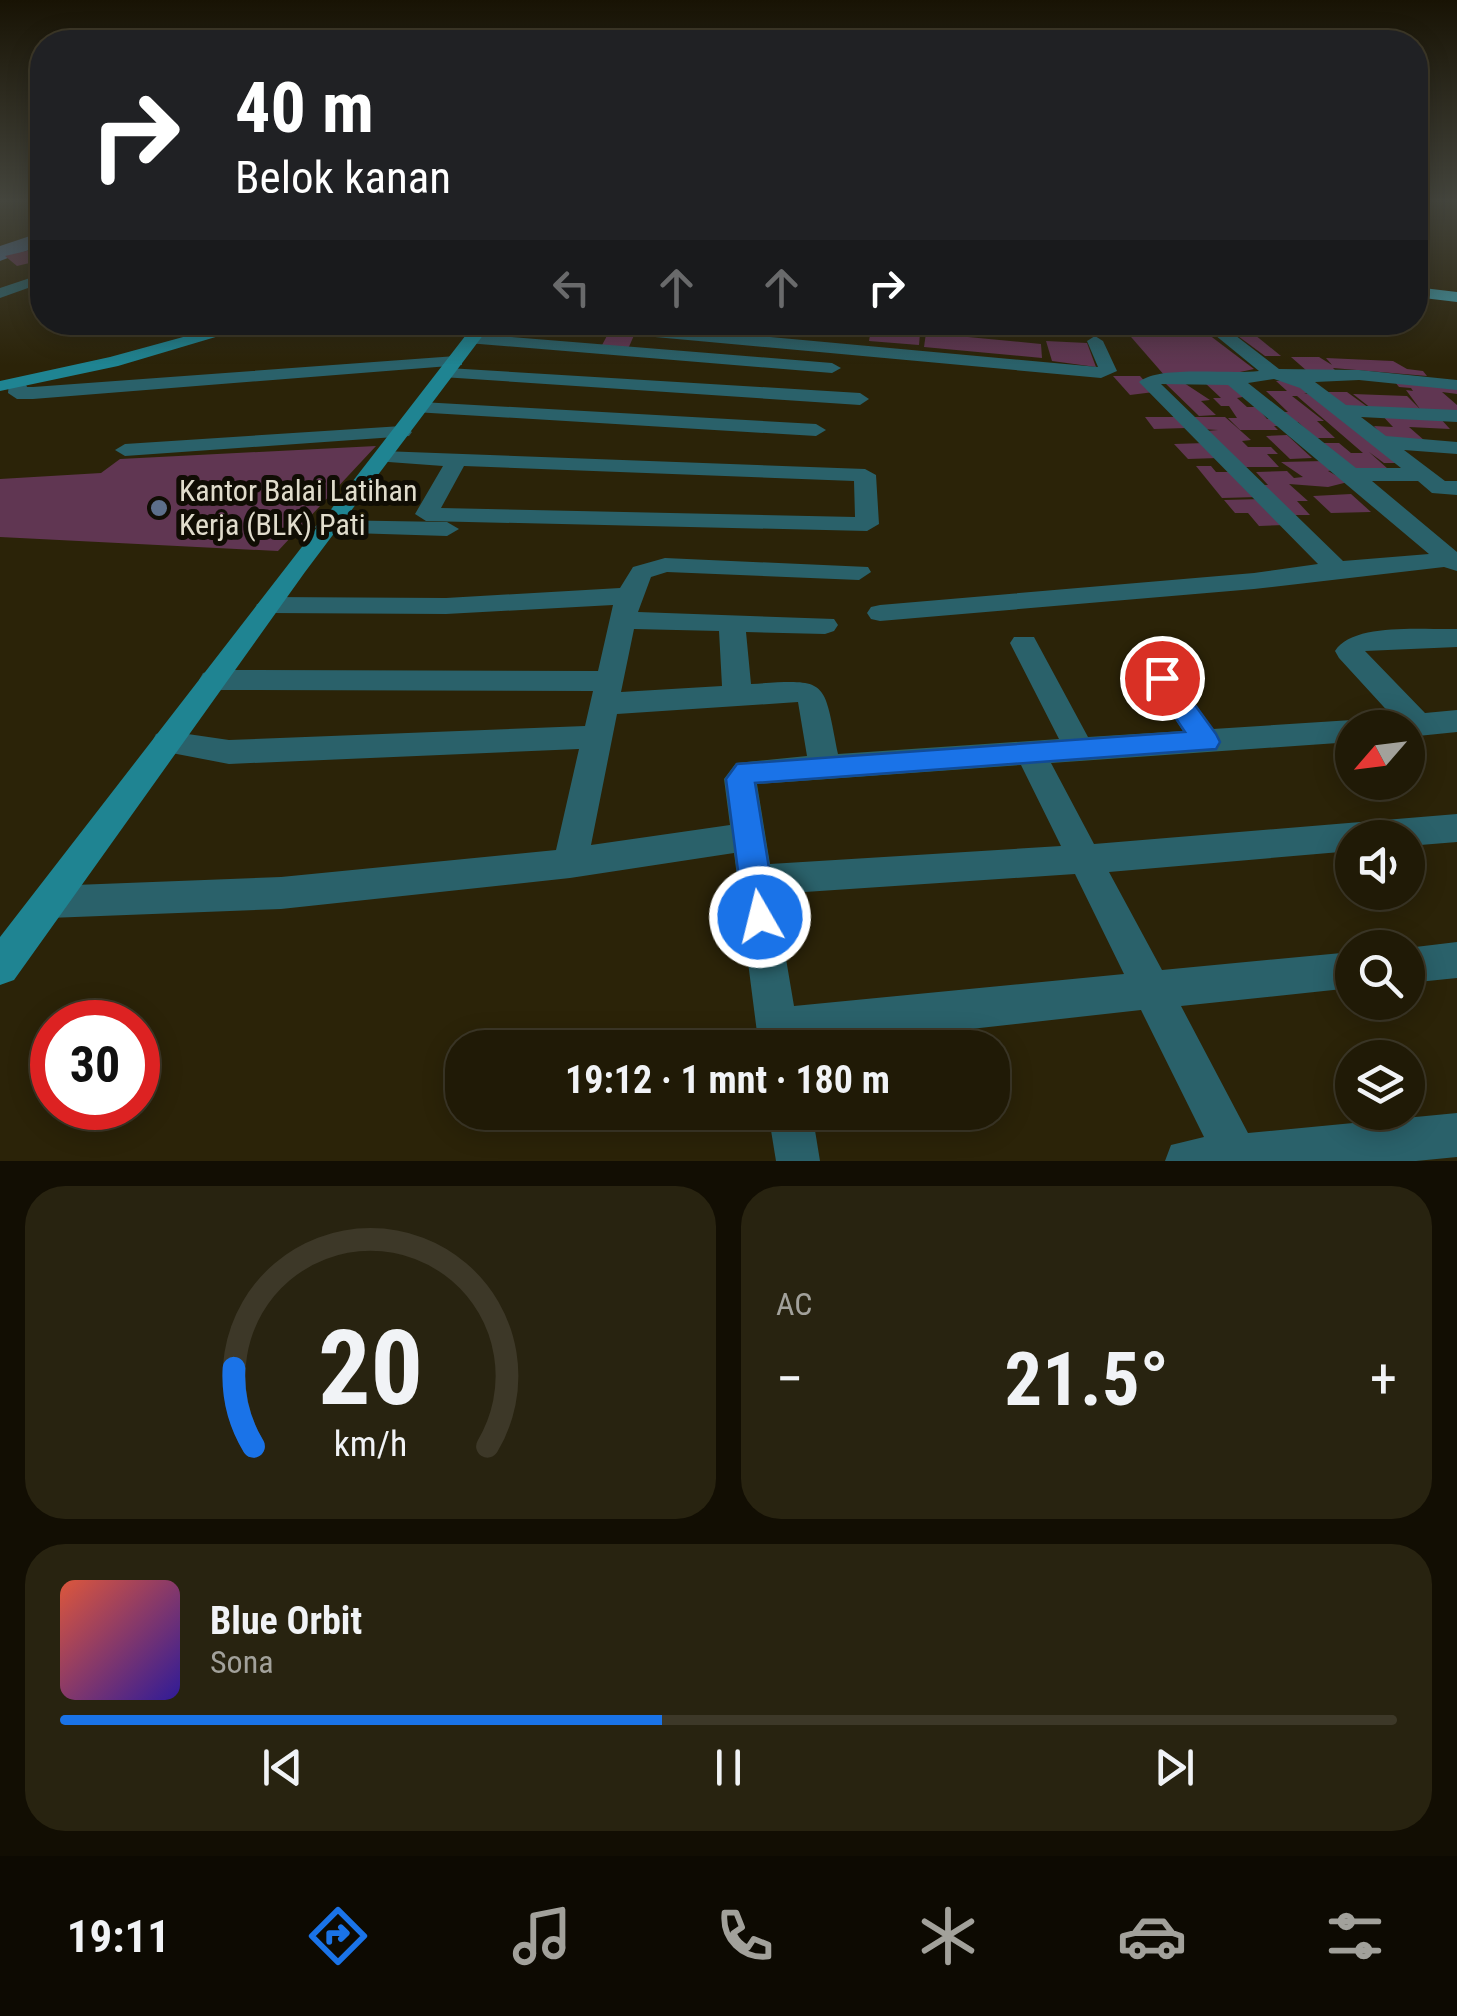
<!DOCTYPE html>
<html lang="id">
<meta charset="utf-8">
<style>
:root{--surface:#201a06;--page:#282310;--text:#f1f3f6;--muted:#a2a19b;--line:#3d3828;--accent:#1a73e8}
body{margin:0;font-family:"Roboto Condensed",sans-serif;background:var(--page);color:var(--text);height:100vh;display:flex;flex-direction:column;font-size:38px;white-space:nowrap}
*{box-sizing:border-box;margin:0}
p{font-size:32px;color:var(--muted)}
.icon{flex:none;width:55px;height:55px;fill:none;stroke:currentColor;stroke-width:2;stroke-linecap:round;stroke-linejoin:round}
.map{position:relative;height:1161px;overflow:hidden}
.drawer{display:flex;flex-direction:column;gap:25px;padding:25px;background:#120e03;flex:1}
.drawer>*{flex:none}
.top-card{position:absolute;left:30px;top:30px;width:1398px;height:305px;border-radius:40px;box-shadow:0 5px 25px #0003,0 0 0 2px var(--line);background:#202124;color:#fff;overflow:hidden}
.needle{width:65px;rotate:242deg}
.controls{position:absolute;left:1335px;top:710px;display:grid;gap:20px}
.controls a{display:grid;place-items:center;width:90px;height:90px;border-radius:50%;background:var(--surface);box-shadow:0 5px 25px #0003,0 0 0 2px var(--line);font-size:50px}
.speed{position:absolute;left:30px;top:1000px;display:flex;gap:20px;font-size:50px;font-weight:700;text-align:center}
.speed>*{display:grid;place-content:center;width:130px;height:130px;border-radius:50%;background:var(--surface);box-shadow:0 5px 25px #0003,0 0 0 2px var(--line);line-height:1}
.speed .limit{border:15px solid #d22;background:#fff;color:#111}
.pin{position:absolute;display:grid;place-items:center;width:85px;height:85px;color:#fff;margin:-42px;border:5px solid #fff;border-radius:50%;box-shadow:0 2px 10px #0007}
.me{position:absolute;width:110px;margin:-55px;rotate:352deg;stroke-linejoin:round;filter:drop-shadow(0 0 8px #0008)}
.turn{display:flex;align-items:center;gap:35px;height:210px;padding:0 40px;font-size:45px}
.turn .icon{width:130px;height:130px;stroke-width:2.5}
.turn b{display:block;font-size:70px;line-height:85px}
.lanes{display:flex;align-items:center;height:95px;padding:0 40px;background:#0003;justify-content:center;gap:50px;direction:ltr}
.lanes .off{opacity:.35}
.big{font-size:75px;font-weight:700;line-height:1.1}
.drawer .tile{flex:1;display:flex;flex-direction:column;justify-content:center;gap:15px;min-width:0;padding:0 35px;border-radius:40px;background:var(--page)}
.drawer .dial{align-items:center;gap:0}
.dial svg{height:260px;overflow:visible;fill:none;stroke:var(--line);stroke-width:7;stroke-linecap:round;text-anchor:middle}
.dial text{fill:var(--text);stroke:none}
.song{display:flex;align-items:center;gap:30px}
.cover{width:120px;height:120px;border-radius:15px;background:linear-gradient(135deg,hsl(10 70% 55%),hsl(250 70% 35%))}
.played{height:10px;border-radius:5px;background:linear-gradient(90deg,var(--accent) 45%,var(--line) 45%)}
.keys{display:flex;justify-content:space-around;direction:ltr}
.heat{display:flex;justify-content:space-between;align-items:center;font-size:55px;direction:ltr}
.drawer .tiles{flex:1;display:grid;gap:25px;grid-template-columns:1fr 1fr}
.tile:last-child{grid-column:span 2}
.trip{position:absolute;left:445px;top:1030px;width:565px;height:100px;border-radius:40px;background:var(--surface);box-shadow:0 5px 25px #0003,0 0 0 2px var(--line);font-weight:700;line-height:100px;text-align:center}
.dock{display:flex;height:160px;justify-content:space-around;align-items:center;background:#0d0a02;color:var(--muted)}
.dock .icon{width:70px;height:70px}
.dock .active{color:var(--accent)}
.dock b{font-size:45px;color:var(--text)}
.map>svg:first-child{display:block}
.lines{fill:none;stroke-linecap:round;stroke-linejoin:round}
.river{fill:#486a90;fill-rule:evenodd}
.building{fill:#603652}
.street{fill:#2a616a;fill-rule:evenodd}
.secondary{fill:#1f8492;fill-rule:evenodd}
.primary{fill:#3e9baa;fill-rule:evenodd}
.route{fill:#1a73e8;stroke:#114b97;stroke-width:2.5}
.service-dot{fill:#5c6f8a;stroke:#100d04;stroke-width:4}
.labels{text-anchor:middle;stroke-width:10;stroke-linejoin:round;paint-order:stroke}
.poi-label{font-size:30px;fill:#e0dccc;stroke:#100d04;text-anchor:start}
</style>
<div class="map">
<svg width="1457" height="1161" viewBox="0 0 1457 1161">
<rect width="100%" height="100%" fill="#2b2308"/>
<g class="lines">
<polygon class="river" points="42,232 42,245 0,261 0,246"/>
</g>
<g class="building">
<polygon points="35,249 42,260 17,266 5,256"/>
<polygon points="885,322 931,322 933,330 897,330"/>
<polygon points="944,322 983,322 987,334 947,333"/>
<polygon points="989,322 1014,322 1020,336 993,335"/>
<polygon points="1118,322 1192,322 1254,369 1226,375 1165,376"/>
<polygon points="1219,322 1239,322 1281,356 1265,356"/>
<polygon points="871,329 920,333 919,345 869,341"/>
<polygon points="609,332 635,333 628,349 601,347"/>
<polygon points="926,333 1041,344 1042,358 924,347"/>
<polygon points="1046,341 1087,343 1096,367 1052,361"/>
<polygon points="1291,357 1319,357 1332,365 1326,358 1393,361 1407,369 1423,371 1427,376 1333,368 1336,371 1307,371"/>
<polygon points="1113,376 1140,376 1154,392 1130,395"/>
<polygon points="1181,381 1210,400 1201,401 1216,415 1199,416 1164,382"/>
<polygon points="1225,381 1248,396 1237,398 1247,407 1257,407 1267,419 1275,419 1282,426 1274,426 1278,430 1240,430 1228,418 1237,418 1229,406 1221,406 1213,398 1221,398 1204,382"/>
<polygon points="1276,381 1291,381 1316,393 1304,393 1316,396 1405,463 1384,463 1369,452 1388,469 1349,469 1323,443 1339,443 1351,453 1363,453 1297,396 1292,396 1324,421 1317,421 1335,438 1315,438 1298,422 1292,422 1282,412 1288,412 1266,391 1287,391"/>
<polygon points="1395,382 1457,387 1457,394 1442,392 1457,405 1457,412 1420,409 1406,390 1413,391 1411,388 1399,387"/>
<polygon points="1326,392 1347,392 1369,408 1347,409"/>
<polygon points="1353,394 1407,396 1420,409 1372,409"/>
<polygon points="1379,412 1438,416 1450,429 1409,427 1425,441 1384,438 1374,426 1393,427"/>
<polygon points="1145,417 1176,417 1186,428 1154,429"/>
<polygon points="1191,417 1225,417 1251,440 1242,441 1248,447 1271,447 1278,454 1267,454 1279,467 1243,467 1207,431 1218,430 1201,429"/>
<polygon points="1287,435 1312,458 1290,459 1266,436"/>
<polygon points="1205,443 1218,458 1188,459 1174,444"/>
<polygon points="376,446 278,551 0,537 0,479 101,473 120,459"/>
<polygon points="1324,461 1334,470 1328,471 1348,482 1328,487 1289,484 1308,501 1297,501 1310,515 1286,515 1259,485 1268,485 1256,472 1287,471 1294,478 1303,477 1281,462"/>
<polygon points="1196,466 1211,466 1216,472 1235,472 1258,497 1222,498"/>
<polygon points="1351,494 1371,512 1331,513 1313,496"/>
<polygon points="1262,499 1285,525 1259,526 1248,513 1235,513 1224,500"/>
</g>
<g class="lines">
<g class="street">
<polygon points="42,274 42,283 0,298 0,288"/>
<polygon points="538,322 605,322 1098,367 1087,341 1095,336 1103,341 1117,371 1101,378 546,327"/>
<path d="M1199 322H1218L1279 369 1359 370 1457 380V390L1359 380 1315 382 1346 405 1457 410V422L1361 417 1386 436 1457 442V454L1404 450 1445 481H1457V495L1432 493 1418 481H1372L1457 552V571L1444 567 1254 589 880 621 871 619 867 613 871 607 880 605 1254 573 1318 564 1139 382C1160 365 1228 375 1259 371ZM1274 379 1300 388 1401 468H1356L1248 383ZM1161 384 1228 385 1429 554 1343 561Z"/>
<polygon points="473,334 832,363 841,368 832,373 467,343 465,339"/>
<polygon points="456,356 462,357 462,365 33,399 17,399 8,393 9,383 18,378 24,379 27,387 33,387"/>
<polygon points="448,368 860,393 869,399 860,405 442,377 442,369"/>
<polygon points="421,402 816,424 826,430 816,436 414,412 411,408"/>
<polygon points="402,426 412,432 409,436 125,456 115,450 125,444"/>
<path d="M382 451 865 469 876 475 879 524 867 531 426 521 415 514 443 466 375 461 372 457ZM464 466 854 481 855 517 441 508Z"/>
<polygon points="327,520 447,522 459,529 447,536 319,532 315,527 319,522"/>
<path d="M665 558 868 567 871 572 859 580 667 572 651 577 638 612 834 619 838 625 834 631 825 634 746 632 751 684C829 679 823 678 838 754L1059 739 1010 643 1014 637H1034L1088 737 1183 731 1148 678 1152 671H1172L1213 729 1352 720 1363 723 1365 728H1352V742L1051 763 1094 844 1457 814V842L1408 846V838H1352V851L1109 872 1162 970 1352 952V988L1181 1006 1248 1133 1457 1113V1157L1416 1161H1165L1171 1145 1204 1137 1141 1010 800 1048H759L734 853 570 878 281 909 49 918 36 913 31 902 36 891 49 886 281 877 556 850 579 749 229 764 156 750 152 742 156 734 167 731 229 740 585 726 593 691 213 690 203 687 199 680 203 673 213 670 598 671 613 605 446 614 269 613 256 605 269 597 446 598 620 588 633 567ZM634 629 719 631 722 686 621 692ZM798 702 807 756 736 763 724 779 730 825 591 845 617 714ZM1021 765 1061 846 770 864 757 784ZM1075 874 1124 974 794 1006 775 894Z"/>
<path d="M1457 629V647L1365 651 1425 713 1457 710V732L1408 737V728H1377L1381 720 1393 717 1339 658 1335 651C1353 622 1424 630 1457 629Z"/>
<polygon points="1457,942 1457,978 1408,983 1407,948"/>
<polygon points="768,1112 812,1112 820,1161 776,1161"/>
</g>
<g class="secondary">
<polygon points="238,322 266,322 118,366 0,391 0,381 110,357"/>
<polygon points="476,322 493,322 305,572 14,980 0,985 0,937"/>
</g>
<polygon class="primary" points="1415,287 1457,292 1457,302 1415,297"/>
</g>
<linearGradient id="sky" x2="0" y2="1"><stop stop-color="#181304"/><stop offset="0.55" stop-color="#44453d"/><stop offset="1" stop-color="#44453d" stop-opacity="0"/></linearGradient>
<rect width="1457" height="365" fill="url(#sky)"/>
<polygon class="route" points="1162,669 1171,672 1216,734 1220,742 1216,749 755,783 777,917 772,928 760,932 748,928 744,917 726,779 737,764 1185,732 1149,678 1153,672"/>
<circle class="service-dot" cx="159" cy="508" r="10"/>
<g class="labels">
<g class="poi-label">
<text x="179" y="501">Kantor Balai Latihan<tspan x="179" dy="34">Kerja (BLK) Pati</tspan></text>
</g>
</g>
</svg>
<div class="controls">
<a><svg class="needle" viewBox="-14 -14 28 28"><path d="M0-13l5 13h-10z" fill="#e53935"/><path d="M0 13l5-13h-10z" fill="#a2a19b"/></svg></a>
<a><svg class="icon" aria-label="sound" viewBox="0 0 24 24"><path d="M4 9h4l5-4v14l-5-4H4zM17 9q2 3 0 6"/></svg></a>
<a><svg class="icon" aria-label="search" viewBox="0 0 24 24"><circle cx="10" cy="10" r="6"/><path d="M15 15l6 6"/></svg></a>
<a><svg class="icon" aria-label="layers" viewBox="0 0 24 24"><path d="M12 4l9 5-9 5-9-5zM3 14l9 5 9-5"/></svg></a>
</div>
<div class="speed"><div class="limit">30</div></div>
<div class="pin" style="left:1162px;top:678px;background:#d93025"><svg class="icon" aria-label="arrive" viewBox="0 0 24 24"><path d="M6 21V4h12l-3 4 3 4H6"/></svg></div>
<svg class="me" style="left:760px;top:917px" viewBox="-20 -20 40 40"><circle r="17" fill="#1a73e8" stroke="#fff" stroke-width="3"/><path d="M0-11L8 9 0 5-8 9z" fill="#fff"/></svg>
<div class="trip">19:12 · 1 mnt · 180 m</div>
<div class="top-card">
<div class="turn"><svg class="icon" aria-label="right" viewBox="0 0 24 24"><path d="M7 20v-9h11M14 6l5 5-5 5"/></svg><div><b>40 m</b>Belok kanan</div></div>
<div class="lanes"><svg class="icon off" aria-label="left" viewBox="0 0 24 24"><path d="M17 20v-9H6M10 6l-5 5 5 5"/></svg><svg class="icon off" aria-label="ahead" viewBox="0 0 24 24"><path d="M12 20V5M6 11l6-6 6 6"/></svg><svg class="icon off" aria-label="ahead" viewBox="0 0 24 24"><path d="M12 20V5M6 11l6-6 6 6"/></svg><svg class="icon" aria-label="right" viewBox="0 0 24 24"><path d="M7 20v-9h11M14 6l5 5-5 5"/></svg></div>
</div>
</div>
<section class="drawer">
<div class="tiles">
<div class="tile dial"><svg viewBox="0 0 100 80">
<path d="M14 69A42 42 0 1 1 86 69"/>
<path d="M14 69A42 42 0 0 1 8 45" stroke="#1a73e8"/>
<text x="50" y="56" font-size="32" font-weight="700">20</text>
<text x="50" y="72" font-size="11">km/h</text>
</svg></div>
<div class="tile"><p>AC</p>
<div class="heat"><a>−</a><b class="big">21.5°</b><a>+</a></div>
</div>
<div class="tile">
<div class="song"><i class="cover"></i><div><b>Blue Orbit</b><p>Sona</p></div></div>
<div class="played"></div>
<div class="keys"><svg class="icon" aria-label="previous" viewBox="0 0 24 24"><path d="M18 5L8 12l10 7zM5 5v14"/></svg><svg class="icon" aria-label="pause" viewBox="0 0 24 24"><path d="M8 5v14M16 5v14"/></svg><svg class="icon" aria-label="next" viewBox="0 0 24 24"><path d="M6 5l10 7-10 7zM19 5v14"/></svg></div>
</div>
</div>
</section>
<nav class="dock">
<b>19:11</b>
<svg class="icon active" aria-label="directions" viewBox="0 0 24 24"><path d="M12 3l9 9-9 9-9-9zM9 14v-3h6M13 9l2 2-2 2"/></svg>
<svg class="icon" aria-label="music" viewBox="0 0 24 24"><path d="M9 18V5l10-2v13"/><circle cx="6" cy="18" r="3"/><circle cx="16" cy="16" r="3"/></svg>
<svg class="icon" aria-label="phone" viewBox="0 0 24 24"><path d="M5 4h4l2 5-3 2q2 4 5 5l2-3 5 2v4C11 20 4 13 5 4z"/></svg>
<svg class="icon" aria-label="climate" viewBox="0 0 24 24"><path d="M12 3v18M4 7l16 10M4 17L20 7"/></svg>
<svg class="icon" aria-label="car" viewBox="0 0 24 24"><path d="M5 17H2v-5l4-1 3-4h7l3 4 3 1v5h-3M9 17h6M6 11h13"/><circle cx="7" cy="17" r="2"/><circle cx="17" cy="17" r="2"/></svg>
<svg class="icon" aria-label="filters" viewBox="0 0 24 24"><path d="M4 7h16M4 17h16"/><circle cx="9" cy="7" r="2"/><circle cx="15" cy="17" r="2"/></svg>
</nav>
